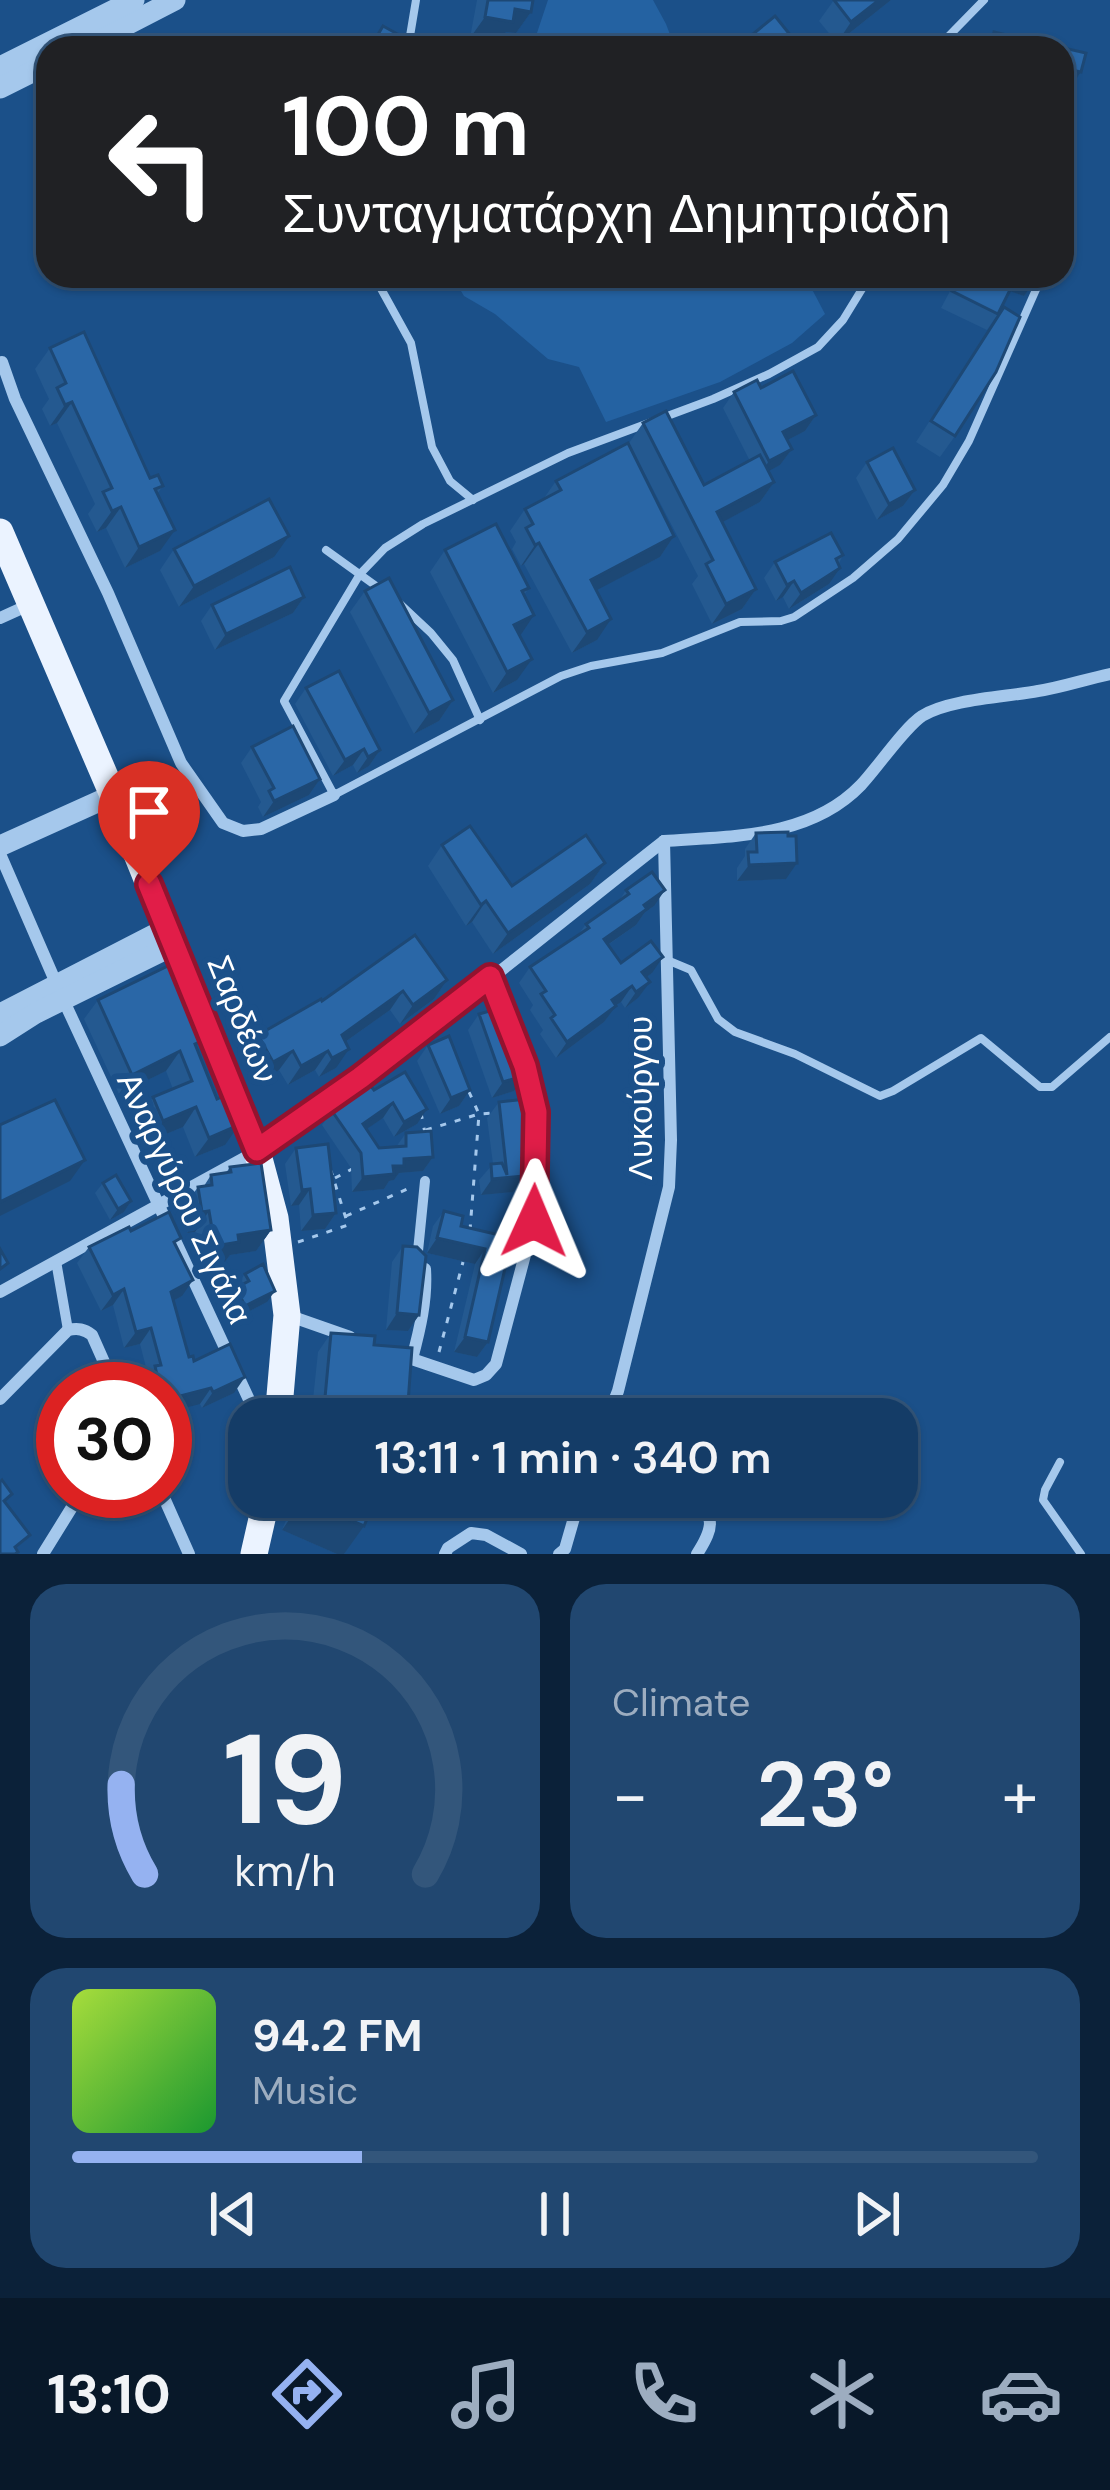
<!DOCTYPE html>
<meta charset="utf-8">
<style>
:root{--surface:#143c67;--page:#214770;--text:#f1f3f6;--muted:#9dadc0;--line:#33567b;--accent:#95b2f1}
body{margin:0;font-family:"DM Sans",sans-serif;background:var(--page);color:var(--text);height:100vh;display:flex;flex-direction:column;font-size:45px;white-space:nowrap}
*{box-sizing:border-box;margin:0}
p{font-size:39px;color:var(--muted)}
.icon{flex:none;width:66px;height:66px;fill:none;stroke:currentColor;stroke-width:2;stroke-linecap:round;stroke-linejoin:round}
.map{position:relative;height:1554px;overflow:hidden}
.sheet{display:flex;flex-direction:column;gap:30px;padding:30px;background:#0b2139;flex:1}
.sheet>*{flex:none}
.top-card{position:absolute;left:36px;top:36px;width:1038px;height:252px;border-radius:36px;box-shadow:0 3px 9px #0004,0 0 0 3px var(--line);background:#202124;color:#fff;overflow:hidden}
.speed{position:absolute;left:36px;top:1362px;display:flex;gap:24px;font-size:60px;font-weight:700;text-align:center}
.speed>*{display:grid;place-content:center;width:156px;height:156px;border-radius:50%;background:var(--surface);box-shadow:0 3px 9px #0004,0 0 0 3px var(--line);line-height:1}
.speed .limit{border:18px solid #d22;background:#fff;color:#111}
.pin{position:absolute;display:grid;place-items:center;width:102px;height:102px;color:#fff;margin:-123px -51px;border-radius:50% 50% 50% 0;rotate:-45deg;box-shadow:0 0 12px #0007}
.pin .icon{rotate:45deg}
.me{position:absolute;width:132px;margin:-66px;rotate:1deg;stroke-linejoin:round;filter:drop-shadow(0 0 9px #0008)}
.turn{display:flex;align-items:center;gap:42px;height:252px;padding:0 48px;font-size:54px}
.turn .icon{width:156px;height:156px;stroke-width:2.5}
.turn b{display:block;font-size:84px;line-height:102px}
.big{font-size:90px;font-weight:600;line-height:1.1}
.sheet .widget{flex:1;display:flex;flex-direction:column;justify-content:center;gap:18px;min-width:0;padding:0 42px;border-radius:36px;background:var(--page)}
.sheet .dial{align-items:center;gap:0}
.dial svg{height:312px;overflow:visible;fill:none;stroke:var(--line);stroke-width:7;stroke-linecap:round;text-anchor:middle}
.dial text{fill:var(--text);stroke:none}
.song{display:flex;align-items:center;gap:36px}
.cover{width:144px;height:144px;border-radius:18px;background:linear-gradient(135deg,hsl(80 70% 55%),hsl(130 70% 35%))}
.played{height:12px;border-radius:6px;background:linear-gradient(90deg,var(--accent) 30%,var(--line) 30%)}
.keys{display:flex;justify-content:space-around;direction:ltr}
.heat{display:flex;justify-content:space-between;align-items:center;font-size:66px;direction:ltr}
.sheet .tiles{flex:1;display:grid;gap:30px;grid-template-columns:1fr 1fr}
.widget:last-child{grid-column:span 2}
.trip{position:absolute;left:228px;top:1398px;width:690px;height:120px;border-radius:36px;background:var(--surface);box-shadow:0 3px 9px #0004,0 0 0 3px var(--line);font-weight:600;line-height:120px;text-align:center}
.tabs{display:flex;height:192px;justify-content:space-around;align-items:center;background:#081829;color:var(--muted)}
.tabs .icon{width:84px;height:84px}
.tabs .active{color:var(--accent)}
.tabs b{font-size:54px;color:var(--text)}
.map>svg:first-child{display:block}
.green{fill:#2462a2}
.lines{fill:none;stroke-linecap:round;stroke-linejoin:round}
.path{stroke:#a5c8ec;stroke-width:3;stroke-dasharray:6 9;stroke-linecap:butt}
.service{stroke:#a5c8ec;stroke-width:8}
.pedestrian{stroke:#a5c8ec;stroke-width:10}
.minor{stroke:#a5c8ec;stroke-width:12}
.tertiary{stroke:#a5c8ec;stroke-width:21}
.primary{stroke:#ebf3ff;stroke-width:27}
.wall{fill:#245990}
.shaded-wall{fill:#1d4875}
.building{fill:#2a67a7;stroke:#1d4875;stroke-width:3}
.route-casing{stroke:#92132f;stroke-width:30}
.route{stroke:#e11d48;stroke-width:21}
.labels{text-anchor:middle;stroke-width:12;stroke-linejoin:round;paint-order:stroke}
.street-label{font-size:33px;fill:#fff;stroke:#1b5089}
</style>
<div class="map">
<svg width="1110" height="1554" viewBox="0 0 1110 1554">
<rect width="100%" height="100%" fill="#1b5089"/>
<g class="green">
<polygon points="548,0 653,0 666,24 675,48 523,48 537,33"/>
<polygon points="452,276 724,276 755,283 764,276 805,276 825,314 792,343 720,382 606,422 579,367 548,359 495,314 464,296"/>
</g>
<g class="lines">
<g class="path">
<polyline points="469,1092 479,1114 470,1230"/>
<polyline points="421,1113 425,1133"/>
<polyline points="426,1130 479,1114 492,1113"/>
<polyline points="335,1178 354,1168"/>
<polyline points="346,1216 412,1187"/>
<polyline points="298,1242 348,1225 331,1171"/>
<polyline points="439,1352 463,1262"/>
<polyline points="459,1497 476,1518"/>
</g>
<g class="service">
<polyline points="408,48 416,0"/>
<polyline points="937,48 984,0"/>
<path d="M1062 162C1078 183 1071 202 1062 226"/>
<polyline points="374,276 411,343 432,447 450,481 473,500"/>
<polyline points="870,276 843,320 818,347 769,374 713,399 568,453 423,524 385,548 360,574 284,701 334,795 561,676 591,666 662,653 740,622 781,621 794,617 853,578 898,539 943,485 969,441 1042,276"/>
<polyline points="326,550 383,591"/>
<polyline points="400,604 431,633 453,660 480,720"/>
<polyline points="667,960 691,970 718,1019 735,1032 795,1054 880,1096 893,1091 981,1038 1040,1087 1052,1087 1110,1037"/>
<polyline points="1060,1462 1045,1490 1043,1500 1081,1554"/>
</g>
<g class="pedestrian">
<polyline points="56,1261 68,1330"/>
<polyline points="417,1261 425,1181"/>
</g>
<g class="minor">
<polyline points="2,362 15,399 108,593 181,763 223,823 243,831 261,829 334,795"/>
<polyline points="0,618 31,604"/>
<path d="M664 841C733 836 810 838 861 785 878 767 904 728 922 716 949 699 1007 697 1038 691 1063 687 1086 679 1110 674"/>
<polyline points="0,854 63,999 258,1419"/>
<path d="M0 1292 257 1151C399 1057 530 946 664 841"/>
<polyline points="290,1316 350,1337"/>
<polyline points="397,1354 474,1380 486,1375 496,1364 534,1221 536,1112 525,1066 490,977"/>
<path d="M412 1359C420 1329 427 1300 425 1269"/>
<path d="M0 1399 68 1330C78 1328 84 1329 92 1335L116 1389"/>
<polyline points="607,1419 618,1391 669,1187 671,1140 664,841"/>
<polyline points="161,1491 189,1554"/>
<path d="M685 1497C717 1513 715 1526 697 1554"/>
<polyline points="43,1554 82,1491"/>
<polyline points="445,1554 448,1548 471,1533 486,1535 521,1554"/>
<polyline points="559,1554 565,1549 580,1497"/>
</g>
<g class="tertiary">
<polyline points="82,48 175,0"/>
<polyline points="0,67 134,0"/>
<polyline points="0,88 48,64"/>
<polyline points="0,846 113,795"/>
<polyline points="0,1014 167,928"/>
<polyline points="0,1036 36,1013 174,945"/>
</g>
<g class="primary">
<polyline points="0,532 113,795 257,1151 275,1218 287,1315 278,1419"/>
<polyline points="254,1554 267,1497"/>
</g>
</g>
<g class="wall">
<polygon points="477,0 533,0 531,12 516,33 506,32 498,43 470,38"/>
<polygon points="834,0 891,0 837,43 819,21"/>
<polygon points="994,32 1086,53 1081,72 1070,88 1062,87 1062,48 983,48"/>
<polygon points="958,276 1037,276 1024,296 1010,291 998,314 987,330 941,308"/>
<polygon points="1004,307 955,436 940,457 916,442"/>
<polygon points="50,348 150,478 163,486 157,494 160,551 125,568 106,528 97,532 88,514 95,504 57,423 50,426 42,409 49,399 35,369"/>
<polygon points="761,388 816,415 805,431 787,440 792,449 780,465 768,471 774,482 760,502 722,522 756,589 742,609 712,624 692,584 698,576 629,443 643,423 704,485 750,461 723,408 734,392"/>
<polygon points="867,462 915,490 903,506 877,520 856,478"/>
<polygon points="556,481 674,536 660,557 596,590 597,640 572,653 524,564 521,566 512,549 516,542 510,531 525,509 542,501"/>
<polygon points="174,549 274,557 179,607 160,570"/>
<polygon points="445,550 529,588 524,595 517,680 493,693 430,572"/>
<polygon points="843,555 829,584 789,609 783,597 776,601 764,578 775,562"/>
<polygon points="365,591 453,700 439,721 414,734 350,612"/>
<polygon points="304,597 293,613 215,650 201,621 212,605"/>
<polygon points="306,688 380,750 369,766 357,773 353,765 333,776 295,704"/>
<polygon points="252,747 320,779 309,795 263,817 258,807 261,802 241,763"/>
<polygon points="756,833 786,879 737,881 737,868 745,856 745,849"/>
<polygon points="442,845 512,886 605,863 590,884 493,954 472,922 466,926 428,866"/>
<polygon points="626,890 654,906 645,912 636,925 608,945 621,963 652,973 646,977 638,998 625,1008 621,1002 615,1006 604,1022 556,1058 540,1034 543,1030 530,1010 533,1005 519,983 530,967 578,935 586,924 619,901"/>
<polygon points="447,980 434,999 400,1024 390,1010 345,1042 336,1068 319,1077 315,1070 288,1085 279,1070 260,1081 245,1054 258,1035 322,1001"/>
<polygon points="98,1000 197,1050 225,1145 195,1157 183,1127 149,1141 139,1117 153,1097 173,1089 166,1071 119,1094 84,1019"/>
<polygon points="479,1014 526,1075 514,1091 492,1098 468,1030"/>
<polygon points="428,1045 470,1090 459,1106 440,1114 417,1061"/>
<polygon points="405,1072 417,1124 394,1137 383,1118 366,1129 379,1148 396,1147 406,1133 433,1157 423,1171 399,1173 394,1180 389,1181 384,1189 352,1192 351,1168 322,1125 332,1111"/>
<polygon points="499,1102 524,1176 513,1192 481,1195 479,1180 493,1164 487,1118"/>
<polygon points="296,1148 336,1213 325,1229 301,1231 299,1205 291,1206 285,1164"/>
<polygon points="230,1167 271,1230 256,1251 230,1255 224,1263 200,1267 195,1232 187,1233 183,1208 198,1187 204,1186 211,1175 226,1173"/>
<polygon points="103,1183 131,1201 124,1212 110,1220 95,1193"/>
<polygon points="444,1211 461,1226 512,1238 488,1342 477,1357 454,1352 475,1264 427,1253 433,1226"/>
<polygon points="131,1231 176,1245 182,1296 173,1301 189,1357 234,1393 202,1408 200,1404 165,1389 145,1389 143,1382 148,1375 140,1344 124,1348 113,1305 101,1311 77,1263 89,1247"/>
<polygon points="403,1246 419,1315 408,1331 386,1330 392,1262"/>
<polygon points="245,1274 267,1302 238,1317 229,1299 239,1287 237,1284"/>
<polygon points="331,1333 374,1345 407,1417 405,1419 311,1419 318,1352"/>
<polygon points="296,1497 376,1497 344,1554 337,1554 282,1530"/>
</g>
<g class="shaded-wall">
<polygon points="879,0 891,0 837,43 851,22"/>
<polygon points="515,9 531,12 516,33 506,32 498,43 470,38 485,17"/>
<polygon points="1062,68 1081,72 1070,88 1062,87"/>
<polygon points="1016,276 1024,276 1035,280 1024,296 1007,290"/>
<polygon points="72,402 57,423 50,426 65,405"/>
<polygon points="816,415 805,431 772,448 783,432"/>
<polygon points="792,449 780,465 758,477 769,461"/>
<polygon points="774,482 760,502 704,532 717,512"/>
<polygon points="915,490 903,506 877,520 889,504"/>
<polygon points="121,507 106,528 97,532 112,511"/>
<polygon points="175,530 160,551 125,568 139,547"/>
<polygon points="289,536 274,557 179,607 194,586"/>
<polygon points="674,536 660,557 576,601 591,580"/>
<polygon points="539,543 524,564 521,566 535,545"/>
<polygon points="840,568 829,584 789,609 801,593"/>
<polygon points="794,581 783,597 776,601 787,585"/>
<polygon points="756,589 742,609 712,624 726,604"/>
<polygon points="304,597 293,613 215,650 226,634"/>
<polygon points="534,615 520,636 514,625"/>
<polygon points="611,619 597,640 572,653 587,632"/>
<polygon points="532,659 517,680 493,693 507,672"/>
<polygon points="453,700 439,721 414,734 429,713"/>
<polygon points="364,749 353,765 333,776 345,760"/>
<polygon points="380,750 369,766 357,773 368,757"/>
<polygon points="320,779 309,795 263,817 274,801"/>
<polygon points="605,863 590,884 493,954 508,933"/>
<polygon points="797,863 786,879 737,881 749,865"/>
<polygon points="665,890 654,906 645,912 636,925 593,955 604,939 644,905"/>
<polygon points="486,901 472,922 466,926 481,905"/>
<polygon points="663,957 652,973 631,988 642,972"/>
<polygon points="447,980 434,999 400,1024 413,1005"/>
<polygon points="650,982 638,998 625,1008 636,992"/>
<polygon points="632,986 621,1002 600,1016 612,1000"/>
<polygon points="403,991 390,1010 328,1054 342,1035"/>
<polygon points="616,1006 604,1022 556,1058 567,1042"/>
<polygon points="349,1049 336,1068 319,1077 332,1058"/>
<polygon points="180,1051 166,1071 119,1094 132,1075"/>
<polygon points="293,1051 279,1070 260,1081 273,1062"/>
<polygon points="328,1051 315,1070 288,1085 301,1066"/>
<polygon points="526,1075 514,1091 492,1098 503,1082"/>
<polygon points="470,1090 459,1106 440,1114 451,1098"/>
<polygon points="393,1103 383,1118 352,1139 363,1124"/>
<polygon points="196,1107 183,1127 149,1141 163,1121"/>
<polygon points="427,1109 417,1124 394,1137 404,1122"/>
<polygon points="239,1125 225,1145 195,1157 209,1138"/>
<polygon points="536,1156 524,1172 522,1158"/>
<polygon points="433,1157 423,1171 399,1173 394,1180 389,1181 384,1189 352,1192 363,1177 393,1166 404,1159"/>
<polygon points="85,1160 70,1181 0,1216 0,1202"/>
<polygon points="524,1176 513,1192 481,1195 492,1179"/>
<polygon points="310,1189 299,1205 291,1206 302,1190"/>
<polygon points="131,1201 124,1212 110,1220 118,1209"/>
<polygon points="209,1211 195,1232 187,1233 202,1212"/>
<polygon points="336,1213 325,1229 301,1231 313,1215"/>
<polygon points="271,1230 256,1251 230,1255 224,1263 200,1267 215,1246 238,1235"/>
<polygon points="437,1238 485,1249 475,1264 427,1253"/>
<polygon points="193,1280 182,1296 160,1308 171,1292"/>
<polygon points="124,1289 113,1305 101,1311 113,1295"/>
<polygon points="275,1291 267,1302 238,1317 245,1306"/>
<polygon points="397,1313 419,1315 408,1331 386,1330"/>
<polygon points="151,1328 140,1344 124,1348 136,1332"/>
<polygon points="465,1337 488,1342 477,1357 454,1352"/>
<polygon points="245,1377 234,1393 202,1408 213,1392"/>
<polygon points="211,1388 200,1404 165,1413 165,1400"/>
<polygon points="342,1413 407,1417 405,1419 338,1419"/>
<polygon points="303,1500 364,1526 344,1554 337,1554 282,1530"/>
</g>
<g class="building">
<polygon points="488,0 533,0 531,12 515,9 513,22 485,17"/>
<polygon points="834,0 879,0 851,22"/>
<polygon points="775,16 799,46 797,48 736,48"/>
<polygon points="383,26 412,42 409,48 370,48"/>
<polygon points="994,32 1086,53 1081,72 1062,68 1062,48 990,48"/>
<polygon points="1062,170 1070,173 1062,199"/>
<polygon points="960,276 985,277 1017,276 998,314 952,291"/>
<polygon points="1004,307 1020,317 996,372 955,436 931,421"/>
<polygon points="84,332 150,478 158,475 163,486 155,489 175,530 139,547 121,507 112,511 103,492 112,488 72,402 65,405 57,388 66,383 50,348"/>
<polygon points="793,371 816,415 783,432 792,449 769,461 734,392 757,380 761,388"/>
<polygon points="666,411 704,485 760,455 774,482 717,512 756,589 726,604 706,564 713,560 643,423"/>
<polygon points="628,443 674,536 591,580 611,619 587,632 539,543 535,545 526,528 533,524 525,509 561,490 556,481"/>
<polygon points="893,448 915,490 889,504 867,462"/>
<polygon points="269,499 289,536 194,586 174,549"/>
<polygon points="496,524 529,588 522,591 534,615 514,625 532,659 507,672 445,550"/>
<polygon points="831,533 843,555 836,559 840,568 801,593 794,581 787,585 775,562"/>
<polygon points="290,567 304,597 226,634 212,605"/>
<polygon points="389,578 453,700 429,713 365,591"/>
<polygon points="339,671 380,750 368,757 364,749 345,760 306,688"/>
<polygon points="293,726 320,779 274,801 269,791 274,788 252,747"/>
<polygon points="470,826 512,886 586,835 605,863 508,933 486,901 481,905 442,845"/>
<polygon points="788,832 788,836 796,836 797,863 749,865 748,852 757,852 756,833"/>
<polygon points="652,872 665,890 644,905 647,909 604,939 621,963 651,941 663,957 642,972 650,982 636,992 632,986 612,1000 616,1006 567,1042 551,1018 555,1015 541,994 546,991 530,967 589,928 586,924 629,894 626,890"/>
<polygon points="415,935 447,980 413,1005 403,991 342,1035 349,1049 332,1058 328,1051 301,1066 293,1051 273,1062 258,1035 321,999 322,1001"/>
<polygon points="170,965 206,1039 195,1044 217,1099 226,1095 239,1125 209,1138 196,1107 163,1121 153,1097 192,1081 180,1051 132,1075 98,1000"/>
<polygon points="500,1008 507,1032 515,1030 526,1075 503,1082 479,1014"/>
<polygon points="449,1036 470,1090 451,1098 428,1045"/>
<polygon points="405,1072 427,1109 404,1122 393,1103 363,1124 379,1148 406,1146 406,1133 431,1131 433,1157 404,1159 404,1166 393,1166 394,1174 363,1177 361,1153 332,1111 370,1085 374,1090"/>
<polygon points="527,1099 532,1141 536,1141 536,1156 522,1158 524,1176 492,1179 491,1164 502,1163 507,1175 499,1102"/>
<polygon points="55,1100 85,1160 0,1202 0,1125"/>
<polygon points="328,1144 336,1213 313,1215 310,1189 302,1190 296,1148"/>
<polygon points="261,1163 271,1230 238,1235 239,1242 215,1246 209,1211 202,1212 198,1187 212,1185 211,1175 231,1172 230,1167"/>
<polygon points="116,1175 131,1201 118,1209 103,1183"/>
<polygon points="444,1211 463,1216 461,1226 512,1238 488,1342 465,1337 485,1249 437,1238"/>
<polygon points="169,1212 181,1238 174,1242 193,1280 171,1292 189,1357 193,1356 194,1361 230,1344 245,1377 213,1392 211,1388 165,1400 165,1389 160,1389 155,1366 161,1365 151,1328 136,1332 124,1289 113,1295 89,1247 129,1227 131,1231"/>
<polygon points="403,1246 417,1247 426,1256 419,1315 397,1313"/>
<polygon points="0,1249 8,1263 0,1269"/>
<polygon points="263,1264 275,1291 245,1306 236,1288 249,1281 245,1274"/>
<polygon points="331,1333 375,1336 374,1345 412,1348 407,1417 342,1413 342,1419 323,1419"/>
<polygon points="2,1480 12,1494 4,1501 30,1535 15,1547 18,1552 15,1554 0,1554 0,1482"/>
<polygon points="304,1497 376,1497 364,1526 303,1500"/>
</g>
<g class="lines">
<defs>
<polyline id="route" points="149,884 257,1150 360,1078 490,977 525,1066 536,1112 534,1221"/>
</defs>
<use href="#route" class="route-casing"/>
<use href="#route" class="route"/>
</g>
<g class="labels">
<g class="street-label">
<text transform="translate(243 1019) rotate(68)" y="12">Σαρδέων</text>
<text transform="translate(640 1098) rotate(-90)" y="12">Λυκούργου</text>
<text transform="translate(185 1198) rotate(65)" y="12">Αναργύρου Σιγάλα</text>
</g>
</g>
</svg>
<div class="speed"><div class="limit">30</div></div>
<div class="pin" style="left:149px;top:884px;background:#d93025"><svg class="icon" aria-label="arrive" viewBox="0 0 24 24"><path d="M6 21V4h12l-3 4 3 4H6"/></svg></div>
<svg class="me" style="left:534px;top:1221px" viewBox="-20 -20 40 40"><path d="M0-17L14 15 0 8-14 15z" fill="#e11d48" stroke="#fff" stroke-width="4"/></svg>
<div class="trip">13:11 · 1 min · 340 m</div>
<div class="top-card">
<div class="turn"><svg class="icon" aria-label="left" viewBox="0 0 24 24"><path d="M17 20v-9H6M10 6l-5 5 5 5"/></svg><div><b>100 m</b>Συνταγματάρχη Δημητριάδη</div></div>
</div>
</div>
<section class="sheet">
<div class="tiles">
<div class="widget dial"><svg viewBox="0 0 100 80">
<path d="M14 69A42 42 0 1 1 86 69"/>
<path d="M14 69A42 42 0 0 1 8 46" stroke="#95b2f1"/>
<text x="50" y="56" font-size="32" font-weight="700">19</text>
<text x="50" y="72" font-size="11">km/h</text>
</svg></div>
<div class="widget"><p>Climate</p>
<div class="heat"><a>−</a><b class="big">23°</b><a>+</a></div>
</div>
<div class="widget">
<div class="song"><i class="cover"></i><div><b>94.2 FM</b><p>Music</p></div></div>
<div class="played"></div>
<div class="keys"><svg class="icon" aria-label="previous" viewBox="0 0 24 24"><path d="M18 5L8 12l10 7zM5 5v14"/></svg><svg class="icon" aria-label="pause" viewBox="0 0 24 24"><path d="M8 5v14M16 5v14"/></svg><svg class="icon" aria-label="next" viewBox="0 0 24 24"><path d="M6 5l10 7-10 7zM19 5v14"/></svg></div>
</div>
</div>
</section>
<nav class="tabs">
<b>13:10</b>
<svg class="icon active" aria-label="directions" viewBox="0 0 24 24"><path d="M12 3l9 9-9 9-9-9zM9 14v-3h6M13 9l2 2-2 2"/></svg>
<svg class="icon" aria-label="music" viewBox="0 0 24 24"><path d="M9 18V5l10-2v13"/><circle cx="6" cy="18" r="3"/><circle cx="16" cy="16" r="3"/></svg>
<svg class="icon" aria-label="phone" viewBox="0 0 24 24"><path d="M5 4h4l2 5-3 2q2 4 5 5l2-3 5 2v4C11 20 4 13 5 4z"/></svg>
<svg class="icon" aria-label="climate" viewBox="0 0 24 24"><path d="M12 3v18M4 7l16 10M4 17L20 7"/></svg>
<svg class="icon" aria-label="car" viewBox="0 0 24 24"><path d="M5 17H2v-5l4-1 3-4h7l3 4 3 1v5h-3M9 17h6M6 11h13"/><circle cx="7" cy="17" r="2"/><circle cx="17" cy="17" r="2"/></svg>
</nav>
